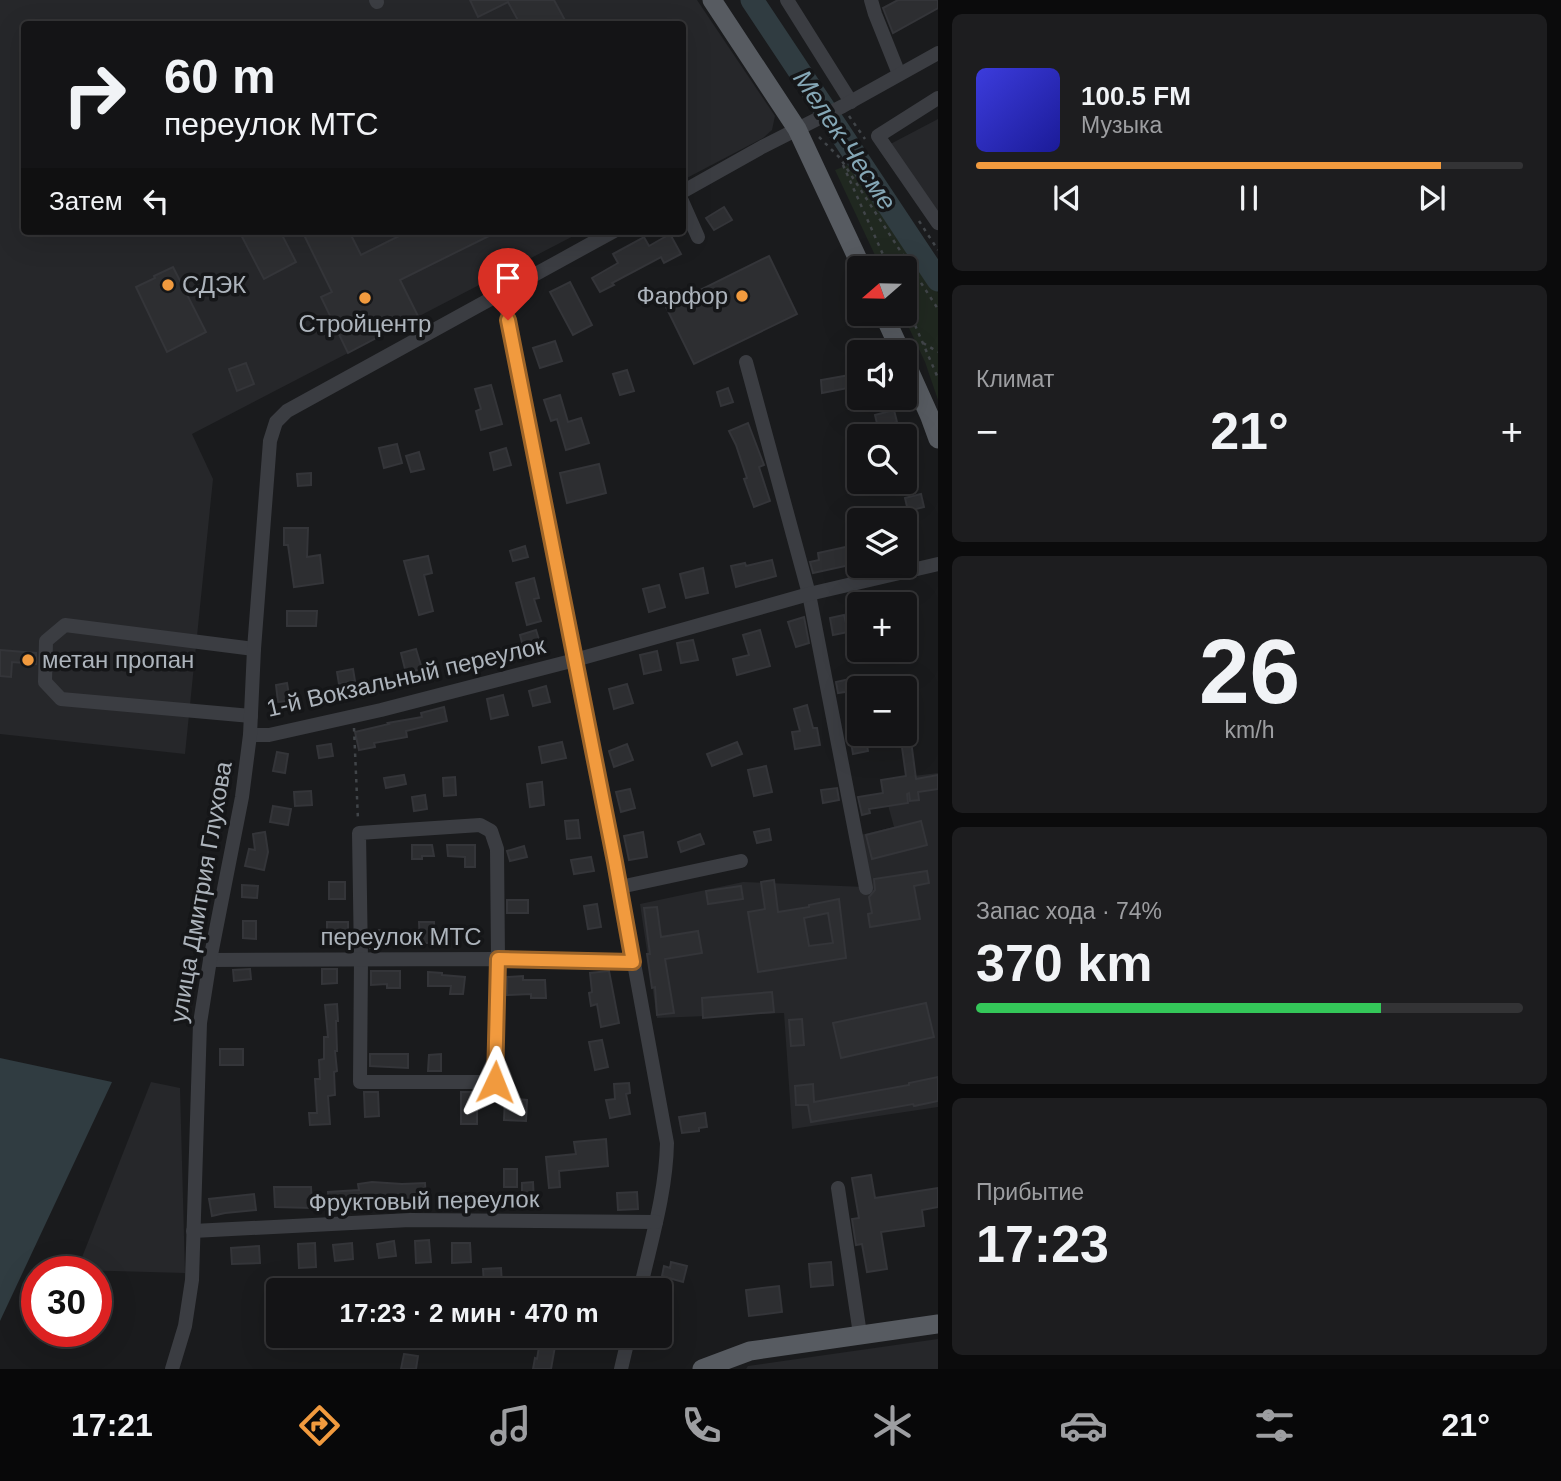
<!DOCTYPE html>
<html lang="ru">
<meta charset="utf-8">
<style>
:root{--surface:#141416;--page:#1d1d1f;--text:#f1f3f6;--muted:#9d9ea1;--line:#333335;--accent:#f19a3e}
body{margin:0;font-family:Helvetica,sans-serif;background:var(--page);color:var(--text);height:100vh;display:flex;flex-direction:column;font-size:26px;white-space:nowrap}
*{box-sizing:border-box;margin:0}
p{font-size:23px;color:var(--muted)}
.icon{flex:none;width:38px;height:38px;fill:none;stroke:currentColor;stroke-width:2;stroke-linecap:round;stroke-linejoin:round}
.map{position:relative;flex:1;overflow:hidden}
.side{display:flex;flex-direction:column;gap:14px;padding:14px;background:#0b0b0c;width:623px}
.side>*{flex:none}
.top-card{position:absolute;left:21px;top:21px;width:665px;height:214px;border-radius:7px;box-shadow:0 7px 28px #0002,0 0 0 2px var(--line);background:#141416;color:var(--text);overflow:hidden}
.needle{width:46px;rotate:250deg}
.controls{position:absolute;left:847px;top:256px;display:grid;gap:14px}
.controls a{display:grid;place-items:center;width:70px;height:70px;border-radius:7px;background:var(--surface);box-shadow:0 7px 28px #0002,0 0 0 2px var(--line);font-size:35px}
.speed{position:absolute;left:21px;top:1256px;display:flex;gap:14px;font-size:35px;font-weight:700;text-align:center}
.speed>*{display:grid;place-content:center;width:91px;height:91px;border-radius:50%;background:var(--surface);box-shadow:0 7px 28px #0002,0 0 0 2px var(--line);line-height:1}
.speed .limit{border:10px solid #d22;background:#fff;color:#111}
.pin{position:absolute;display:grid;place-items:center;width:60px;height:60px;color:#fff;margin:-72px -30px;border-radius:50% 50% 50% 0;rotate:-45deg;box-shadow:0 0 7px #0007}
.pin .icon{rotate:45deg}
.me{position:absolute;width:77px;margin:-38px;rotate:2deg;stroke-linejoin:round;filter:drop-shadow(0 0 5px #0008)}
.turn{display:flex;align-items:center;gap:24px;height:147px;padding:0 28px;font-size:32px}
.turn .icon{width:91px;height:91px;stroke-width:2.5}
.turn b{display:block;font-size:49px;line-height:60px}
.then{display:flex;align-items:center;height:66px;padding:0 28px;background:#0003;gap:14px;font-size:26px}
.big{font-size:52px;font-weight:700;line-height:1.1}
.side .widget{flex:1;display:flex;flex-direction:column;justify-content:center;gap:10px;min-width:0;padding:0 24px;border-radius:10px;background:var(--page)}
.side .dial{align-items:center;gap:0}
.dial b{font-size:91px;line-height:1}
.song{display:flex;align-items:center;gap:21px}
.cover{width:84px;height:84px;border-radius:10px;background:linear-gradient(135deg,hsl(240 70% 55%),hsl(240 70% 35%))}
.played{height:7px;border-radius:4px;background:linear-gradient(90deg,var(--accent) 85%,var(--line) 85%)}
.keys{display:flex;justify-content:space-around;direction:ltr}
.heat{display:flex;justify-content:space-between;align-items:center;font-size:38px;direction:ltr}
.charge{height:10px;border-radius:5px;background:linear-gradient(90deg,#34c759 74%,var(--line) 0)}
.trip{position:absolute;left:266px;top:1278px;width:406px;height:70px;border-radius:7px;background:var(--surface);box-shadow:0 7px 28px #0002,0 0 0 2px var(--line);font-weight:700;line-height:70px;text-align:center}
.tab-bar{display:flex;height:112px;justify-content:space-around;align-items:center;background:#080809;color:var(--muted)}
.tab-bar .icon{width:49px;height:49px}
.tab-bar .current{color:var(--accent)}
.tab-bar b{font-size:32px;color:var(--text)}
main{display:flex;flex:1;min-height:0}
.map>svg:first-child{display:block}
.built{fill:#26272a}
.green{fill:#202820}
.water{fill:#303c41}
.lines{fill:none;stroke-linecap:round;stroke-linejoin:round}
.river{stroke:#303c41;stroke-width:23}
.building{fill:#2d2e31;stroke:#343539;stroke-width:2;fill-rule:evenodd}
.path{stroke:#414549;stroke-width:2.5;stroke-dasharray:3.5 5;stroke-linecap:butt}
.minor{stroke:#3b3d42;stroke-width:14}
.major{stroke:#575b61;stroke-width:19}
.route-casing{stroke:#9d6428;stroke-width:18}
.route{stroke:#f19a3e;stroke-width:12}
.poi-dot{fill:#f19a3e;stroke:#151618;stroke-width:2.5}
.labels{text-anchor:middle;stroke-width:7;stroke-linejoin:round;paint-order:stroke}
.poi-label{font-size:24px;fill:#adb4bc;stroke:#151618;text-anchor:start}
.street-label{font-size:24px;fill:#adb4bc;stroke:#151618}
.water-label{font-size:26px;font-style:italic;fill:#85a7b6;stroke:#151618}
</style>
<main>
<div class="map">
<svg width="938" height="1369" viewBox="0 0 938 1369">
<rect width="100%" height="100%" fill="#1a1b1d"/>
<g class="built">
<polygon points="0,0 697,0 775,116 772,130 763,138 683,180 682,24 24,24 24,231 583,231 192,434 213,479 185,754 0,734"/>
<polygon points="938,119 938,231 879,150"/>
<polygon points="938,773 938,1107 792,1129 784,1013 657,1018 640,904 743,882 865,887 856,836 894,827 881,780"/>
<polygon points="151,1082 180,1088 185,1273 77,1270"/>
<polygon points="938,1339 938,1369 746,1369 748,1366"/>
</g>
<polygon class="green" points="853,163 938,293 938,400 925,362 902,313 905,313 905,268 881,268 835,170"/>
<polygon class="water" points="0,1058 112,1082 0,1321"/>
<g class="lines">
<polyline class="river" points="752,0 938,280"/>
</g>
<g class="building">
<polygon points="470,0 554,0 567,24 520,24 508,2 478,17"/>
<polygon points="898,0 938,0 938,8 893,33 883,8"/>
<polygon points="724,207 732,220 714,230 706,218"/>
<polygon points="239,231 280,231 296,262 264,279"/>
<polygon points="302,231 349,231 361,255 409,231 499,231 400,280 418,316 348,353 321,297 332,292"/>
<polygon points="670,234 681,254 664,263 661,257 612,283 614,285 600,292 592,278 618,263 613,254 644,237 649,246"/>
<polygon points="769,256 797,314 694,364 666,307"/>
<polygon points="173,267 206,332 167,352 136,287 155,278 154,276"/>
<polygon points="570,282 592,325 573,335 550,292"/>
<polygon points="555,341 562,361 540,368 533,348"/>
<polygon points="246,363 254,384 237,391 229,369"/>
<polygon points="627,370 634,391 620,395 613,374"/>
<polygon points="850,375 853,387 822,393 821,380"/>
<polygon points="491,385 502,424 481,430 476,411 481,409 475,389"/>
<polygon points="728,388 733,402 721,406 717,392"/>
<polygon points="560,395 568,422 581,418 589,443 566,450 557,419 551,421 544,400"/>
<polygon points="894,410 897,422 878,428 875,415"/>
<polygon points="748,423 764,465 759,467 770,501 754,507 744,479 747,478 736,445 729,431"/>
<polygon points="397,444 402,463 384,468 379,448"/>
<polygon points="506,448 511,465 494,470 490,453"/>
<polygon points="419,452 424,469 411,472 406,456"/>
<polygon points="599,464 606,493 567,503 560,473"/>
<polygon points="311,473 311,485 298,486 297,474"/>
<polygon points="921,494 924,507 908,511 905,498"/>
<polygon points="284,528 308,528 307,557 320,555 323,583 294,587 288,545 284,545"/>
<polygon points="859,544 859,563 813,573 810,562 819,560 818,553"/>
<polygon points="525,546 528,557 513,561 510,551"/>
<polygon points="428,556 432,573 424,575 433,611 419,615 404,561"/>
<polygon points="772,560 776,576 736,587 731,566 745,563 746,566"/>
<polygon points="703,568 708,593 686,598 680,574"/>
<polygon points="534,578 539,598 534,599 541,621 527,625 516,583"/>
<polygon points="659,585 665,607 649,612 643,589"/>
<polygon points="287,611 317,611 316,626 287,626"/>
<polygon points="844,615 848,632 833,635 830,618"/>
<polygon points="804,617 809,643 796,647 788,622"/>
<polygon points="536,630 541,646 524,650 520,635"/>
<polygon points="760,630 770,666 737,675 733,659 749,655 743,635"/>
<polygon points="693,640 698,660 681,663 677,643"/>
<polygon points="416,649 422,669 406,673 401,653"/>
<polygon points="0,650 36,653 36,664 12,662 11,677 0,676"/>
<polygon points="657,651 661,670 644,674 640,655"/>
<polygon points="353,669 355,681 339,684 337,672"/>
<polygon points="850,679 852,691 838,693 836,682"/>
<polygon points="287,683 290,701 278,702 276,685"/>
<polygon points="627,684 633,703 614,709 609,689"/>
<polygon points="546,686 550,702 533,706 529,691"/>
<polygon points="503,695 508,715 491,719 487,699"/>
<polygon points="807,705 813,728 817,728 820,745 795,749 792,732 800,731 794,709"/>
<polygon points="444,707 447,721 406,731 407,737 374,743 375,747 359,750 355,732 389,724 388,723 422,717 421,713"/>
<polygon points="900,733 910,733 916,779 938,775 938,789 918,792 919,800 910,801 909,793 907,794 908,803 869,809 870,813 862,815 858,797 883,793 881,780 906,776"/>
<polygon points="865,734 868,751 853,754 850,736"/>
<polygon points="562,742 566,758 542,763 539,747"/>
<polygon points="737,742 742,754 712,766 707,754"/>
<polygon points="331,744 333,756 319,758 317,746"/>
<polygon points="627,744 633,760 614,767 609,751"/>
<polygon points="277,752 288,754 285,773 273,771"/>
<polygon points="766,766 772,792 754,796 748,770"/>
<polygon points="404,775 406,784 386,788 384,778"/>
<polygon points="455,777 456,795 444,796 443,778"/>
<polygon points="542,782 544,805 530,807 527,784"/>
<polygon points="837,788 839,800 823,803 821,790"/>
<polygon points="630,789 635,808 621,812 616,792"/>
<polygon points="311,791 312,805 295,806 294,792"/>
<polygon points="425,795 427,809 414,811 412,797"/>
<polygon points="273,806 291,809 288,825 270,822"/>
<polygon points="578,820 580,838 567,839 565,821"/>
<polygon points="921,821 927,845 872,859 866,835"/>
<polygon points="769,829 771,840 757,843 754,832"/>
<polygon points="265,832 268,852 264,870 245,866 249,849 255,850 253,834"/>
<polygon points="643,832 647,857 629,860 624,836"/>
<polygon points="700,834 704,844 681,852 678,842"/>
<polygon points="412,845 432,845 434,856 422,856 422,859 412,859"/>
<polygon points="447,845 475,845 475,867 465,867 465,857 448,856"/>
<polygon points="524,846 527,857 510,861 507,851"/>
<polygon points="591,857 594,871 574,874 571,860"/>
<polygon points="927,871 929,883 914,886 920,919 870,927 868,914 872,913 869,897 875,890 874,879"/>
<path d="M774 880 778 912 809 907V905L839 899 846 958 758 972 748 912 765 909 761 882ZM828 913 833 943 809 946 804 918Z"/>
<rect x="329" y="882" width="16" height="17"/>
<polygon points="242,885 258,886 257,898 242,897"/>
<polygon points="741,886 743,899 708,904 706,891"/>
<rect x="507" y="900" width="21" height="13"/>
<polygon points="597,904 601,927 588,929 584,906"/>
<polygon points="657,907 661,937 698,931 702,953 665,959 674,1013 657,1015 655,987 652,988 647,954 650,954 644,908"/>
<polygon points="243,921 256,921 256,939 243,938"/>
<rect x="327" y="922" width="21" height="15"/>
<polygon points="419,922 434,922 435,943 420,943"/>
<polygon points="370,930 384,930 384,947 370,948"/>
<polygon points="250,969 251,979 234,981 233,970"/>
<polygon points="322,969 337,969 337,983 322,984"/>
<polygon points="371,971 400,971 400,988 387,988 387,984 371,985"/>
<polygon points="609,971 619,1023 601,1027 597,1004 591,1006 589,993 592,992 590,973"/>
<polygon points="428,972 442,973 442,975 465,977 463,994 450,994 451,986 428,986"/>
<polygon points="523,976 523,980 545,980 546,998 531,998 531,994 507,995 507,977"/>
<polygon points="772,992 774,1012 703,1018 702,998"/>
<polygon points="926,1003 934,1037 841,1058 833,1023"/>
<polygon points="337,1004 338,1021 336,1021 337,1051 335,1051 337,1071 334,1072 335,1095 328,1096 330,1124 310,1125 309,1113 317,1113 315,1079 320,1079 319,1060 324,1059 324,1037 328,1037 325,1005"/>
<polygon points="802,1019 804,1045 791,1046 789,1020"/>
<polygon points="602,1040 608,1067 595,1070 589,1042"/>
<rect x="220" y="1049" width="23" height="16"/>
<polygon points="370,1054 408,1054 408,1068 370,1066"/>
<polygon points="441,1054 441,1071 428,1071 429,1055"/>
<polygon points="938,1077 938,1101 914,1106 913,1104 811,1122 808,1105 796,1105 795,1086 813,1084 814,1102 909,1085 909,1083"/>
<polygon points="629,1083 630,1093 626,1094 630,1114 610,1118 606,1100 615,1099 614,1084"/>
<polygon points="364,1092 378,1092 379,1116 365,1117"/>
<rect x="461" y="1092" width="16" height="32"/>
<polygon points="505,1098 527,1100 526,1121 504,1120"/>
<polygon points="705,1113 707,1127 699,1128 699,1131 682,1133 679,1117"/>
<polygon points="606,1139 608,1166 559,1171 560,1187 549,1188 546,1157 576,1154 574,1142"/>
<rect x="504" y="1169" width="13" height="18"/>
<polygon points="871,1175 875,1198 938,1188 938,1207 922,1210 924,1226 881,1232 887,1269 867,1272 862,1244 856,1245 852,1219 859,1218 852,1178"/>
<polygon points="372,1182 402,1184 425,1183 426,1201 402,1202 402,1206 385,1206 385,1204 329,1208 328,1192 359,1190 358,1184"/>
<polygon points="533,1182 534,1203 522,1204 522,1183"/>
<polygon points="274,1187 311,1187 312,1208 275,1207"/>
<polygon points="637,1192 638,1209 618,1210 617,1193"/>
<polygon points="254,1194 256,1210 225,1213 212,1216 209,1199"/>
<polygon points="429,1240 431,1262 416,1263 415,1241"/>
<polygon points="394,1241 396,1256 379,1258 377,1244"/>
<polygon points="315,1243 316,1267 299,1268 298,1244"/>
<polygon points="352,1243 353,1259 335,1261 333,1245"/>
<polygon points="452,1243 470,1243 471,1262 452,1263"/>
<polygon points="259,1246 260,1263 232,1264 231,1248"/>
<polygon points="671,1262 687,1266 683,1282 662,1276 664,1266 670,1268"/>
<polygon points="831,1262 833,1285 811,1287 809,1264"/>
<polygon points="501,1268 502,1284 484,1285 483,1269"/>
<polygon points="779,1286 782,1312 749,1316 746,1290"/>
<polygon points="541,1335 557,1335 551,1369 533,1369 535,1358 537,1359"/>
<polygon points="404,1354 418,1356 416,1369 401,1369"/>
</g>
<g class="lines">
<g class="path">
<polyline points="849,116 865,139"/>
<polyline points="819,137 840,158 938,309"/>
<polyline points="843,165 889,268"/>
<polyline points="919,221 938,250"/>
<polyline points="905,302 938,378"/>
<polyline points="923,343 938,352"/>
<polyline points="354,728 358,820"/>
</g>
<g class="minor">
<polyline points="376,0 377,2"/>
<polyline points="787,0 851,102"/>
<polyline points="871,0 875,14 899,74"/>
<polyline points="938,98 878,136 938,223"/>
<polyline points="682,192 762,147 843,106 938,53"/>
<polyline points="682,201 698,237"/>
<path d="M503 293 620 887 667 1143C666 1193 651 1241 640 1290"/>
<polyline points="746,362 809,594 866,888"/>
<polyline points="251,716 61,699 45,682 46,641 65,625 254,649"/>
<polyline points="250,735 269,735 381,710 575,660 809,594 938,564"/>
<polygon points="480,825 491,831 497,849 498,959 495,1082 360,1082 361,959 359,833"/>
<polyline points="620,887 741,861"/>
<polyline points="210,960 498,959 633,962"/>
<polyline points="838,1188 860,1334"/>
<polyline points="193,1231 410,1220 656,1222"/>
<polyline points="172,1369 185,1326 192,1280 200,1023 210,960 242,797 250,735 254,649 270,441 276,422 287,411 614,231"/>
<polyline points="621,1369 629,1335"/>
</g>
<g class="major">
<polyline points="712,0 797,129 862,268"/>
<polyline points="883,313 901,352"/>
<polyline points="905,361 930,417 938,439"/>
<polyline points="702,1369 750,1351 938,1324"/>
</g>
</g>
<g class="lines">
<defs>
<polyline id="route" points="495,1082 498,959 633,962 615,862 508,320"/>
</defs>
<use href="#route" class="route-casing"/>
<use href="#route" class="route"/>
</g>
<g class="poi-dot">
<circle cx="168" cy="285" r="7"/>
<circle cx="742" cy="296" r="7"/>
<circle cx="365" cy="298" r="7"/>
<circle cx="28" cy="660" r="7"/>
</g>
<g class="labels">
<g class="poi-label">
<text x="182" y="293">СДЭК</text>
<text x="728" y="304" text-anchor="end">Фарфор</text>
<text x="365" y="332" text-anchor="middle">Стройцентр</text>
<text x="42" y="668">метан пропан</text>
</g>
<g class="street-label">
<text transform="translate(406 677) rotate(-13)" y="8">1-й Вокзальный переулок</text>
<text transform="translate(201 892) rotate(-80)" y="8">улица Дмитрия Глухова</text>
<text x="401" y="945">переулок МТС</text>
<text transform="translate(424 1201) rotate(-1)" y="8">Фруктовый переулок</text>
</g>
<g class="water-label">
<text transform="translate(845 140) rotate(56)" y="9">Мелек-Чесме</text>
</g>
</g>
</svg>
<div class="controls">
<a><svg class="needle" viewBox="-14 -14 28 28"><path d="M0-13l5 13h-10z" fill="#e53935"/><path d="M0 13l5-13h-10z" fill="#9d9ea1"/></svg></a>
<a><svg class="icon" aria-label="sound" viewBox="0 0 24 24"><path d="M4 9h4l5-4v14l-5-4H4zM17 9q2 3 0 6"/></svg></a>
<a><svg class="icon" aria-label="search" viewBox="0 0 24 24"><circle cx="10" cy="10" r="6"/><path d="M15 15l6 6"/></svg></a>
<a><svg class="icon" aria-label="layers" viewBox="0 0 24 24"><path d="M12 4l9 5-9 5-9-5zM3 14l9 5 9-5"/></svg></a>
<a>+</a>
<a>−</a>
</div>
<div class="speed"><div class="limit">30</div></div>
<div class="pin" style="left:508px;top:320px;background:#d93025"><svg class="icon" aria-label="arrive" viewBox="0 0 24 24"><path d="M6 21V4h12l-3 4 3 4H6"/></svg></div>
<svg class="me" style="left:495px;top:1082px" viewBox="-20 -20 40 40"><path d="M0-17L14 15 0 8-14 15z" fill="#f19a3e" stroke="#fff" stroke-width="4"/></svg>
<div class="trip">17:23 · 2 мин · 470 m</div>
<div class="top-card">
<div class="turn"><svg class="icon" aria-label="right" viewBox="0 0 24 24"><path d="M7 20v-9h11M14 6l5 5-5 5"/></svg><div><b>60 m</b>переулок МТС</div></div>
<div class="then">Затем<svg class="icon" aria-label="left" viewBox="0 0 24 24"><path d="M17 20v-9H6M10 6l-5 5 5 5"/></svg></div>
</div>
</div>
<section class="side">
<div class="widget">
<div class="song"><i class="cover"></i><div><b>100.5 FM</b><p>Музыка</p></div></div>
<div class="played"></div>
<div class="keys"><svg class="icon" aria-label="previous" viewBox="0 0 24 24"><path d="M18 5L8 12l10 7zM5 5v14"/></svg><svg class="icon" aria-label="pause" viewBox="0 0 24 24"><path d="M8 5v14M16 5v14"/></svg><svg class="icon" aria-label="next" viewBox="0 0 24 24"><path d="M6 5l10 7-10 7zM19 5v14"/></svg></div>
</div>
<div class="widget"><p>Климат</p>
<div class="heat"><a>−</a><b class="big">21°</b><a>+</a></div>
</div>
<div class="widget dial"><b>26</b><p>km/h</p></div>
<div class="widget"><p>Запас хода · 74%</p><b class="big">370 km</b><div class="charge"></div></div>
<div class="widget"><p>Прибытие</p><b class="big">17:23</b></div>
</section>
</main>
<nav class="tab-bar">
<b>17:21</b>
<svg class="icon current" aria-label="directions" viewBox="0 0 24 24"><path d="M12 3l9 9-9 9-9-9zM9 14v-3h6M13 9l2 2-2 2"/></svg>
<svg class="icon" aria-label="music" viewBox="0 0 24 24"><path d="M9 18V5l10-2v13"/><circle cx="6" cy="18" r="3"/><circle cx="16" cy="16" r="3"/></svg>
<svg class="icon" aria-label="phone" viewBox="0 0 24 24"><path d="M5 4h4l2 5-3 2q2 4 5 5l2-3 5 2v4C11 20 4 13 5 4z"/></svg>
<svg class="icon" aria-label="climate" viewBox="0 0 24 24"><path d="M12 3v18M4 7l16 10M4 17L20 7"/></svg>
<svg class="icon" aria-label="car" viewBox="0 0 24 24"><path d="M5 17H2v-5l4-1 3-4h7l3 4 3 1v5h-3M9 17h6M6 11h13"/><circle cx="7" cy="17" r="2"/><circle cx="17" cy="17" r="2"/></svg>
<svg class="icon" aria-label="filters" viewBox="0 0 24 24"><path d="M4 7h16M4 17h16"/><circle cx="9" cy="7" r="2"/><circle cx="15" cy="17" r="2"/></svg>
<b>21°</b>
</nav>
